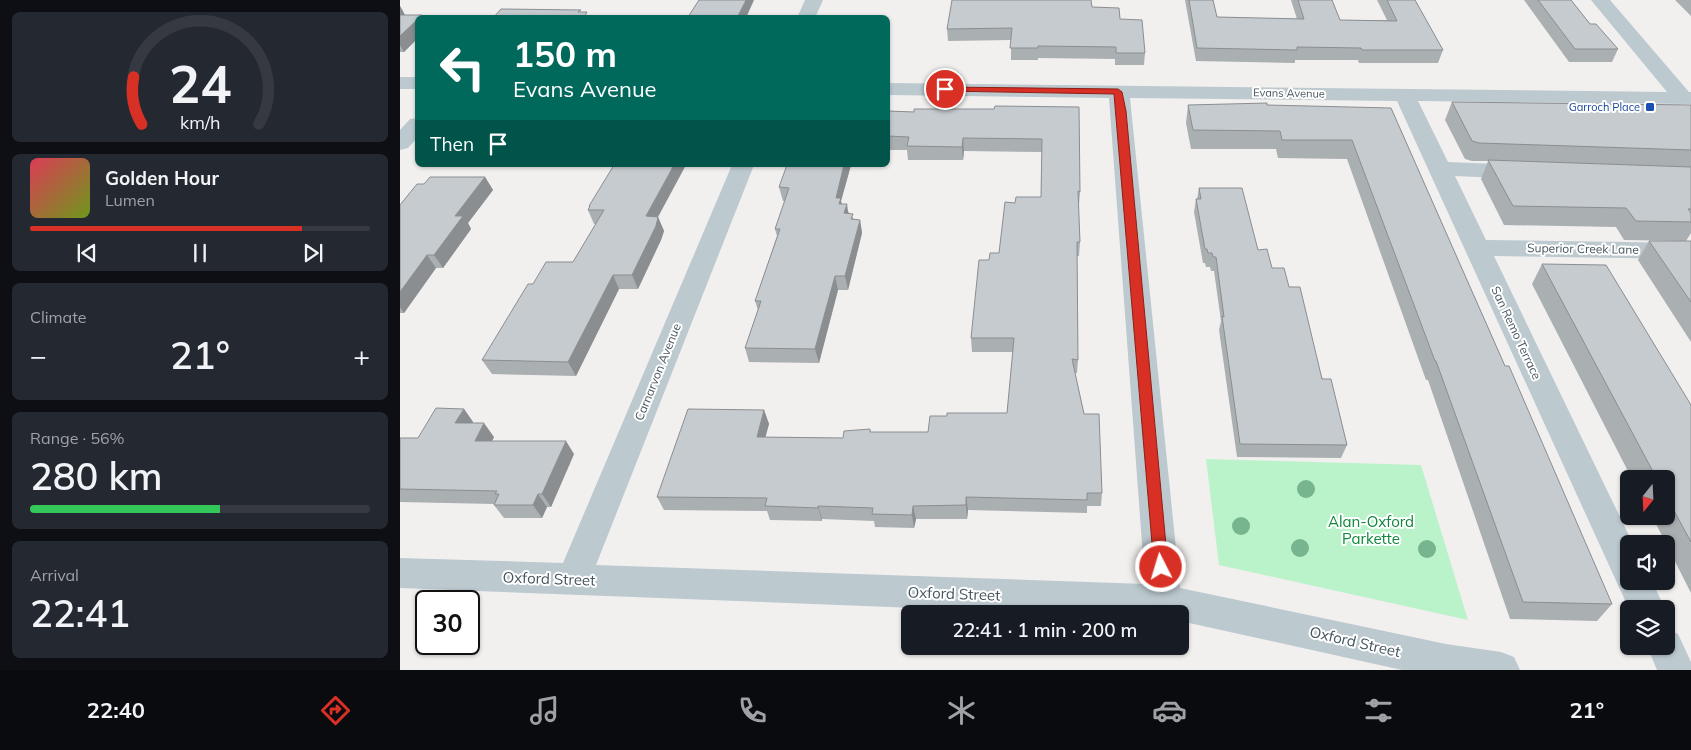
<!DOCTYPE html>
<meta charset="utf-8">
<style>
:root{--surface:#171b24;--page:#242831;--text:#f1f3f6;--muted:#9ea1a6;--line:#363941;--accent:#d93025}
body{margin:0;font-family:Mulish,sans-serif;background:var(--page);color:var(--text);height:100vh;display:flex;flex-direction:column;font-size:19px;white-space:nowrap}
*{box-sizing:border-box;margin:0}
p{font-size:16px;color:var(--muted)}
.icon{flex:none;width:28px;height:28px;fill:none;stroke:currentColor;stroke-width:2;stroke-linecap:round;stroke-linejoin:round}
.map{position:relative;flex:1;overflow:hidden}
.drawer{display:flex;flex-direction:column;gap:12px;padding:12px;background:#0d0f14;width:400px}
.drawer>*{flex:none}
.guide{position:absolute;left:15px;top:15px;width:475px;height:152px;border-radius:8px;box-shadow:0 1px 4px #0004;background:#00695c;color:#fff;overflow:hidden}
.needle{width:32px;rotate:198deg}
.fabs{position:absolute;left:1220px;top:470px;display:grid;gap:10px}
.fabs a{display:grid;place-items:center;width:55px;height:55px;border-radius:8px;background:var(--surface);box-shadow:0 1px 4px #0004;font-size:25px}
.speed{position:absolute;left:15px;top:590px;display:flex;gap:10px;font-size:25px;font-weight:700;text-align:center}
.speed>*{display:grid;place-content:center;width:65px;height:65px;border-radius:50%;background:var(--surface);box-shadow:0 1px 4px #0004;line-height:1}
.speed .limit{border:2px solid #111;border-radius:8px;background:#fff;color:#111}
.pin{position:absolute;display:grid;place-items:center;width:42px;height:42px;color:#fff;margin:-21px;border:2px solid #fff;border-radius:50%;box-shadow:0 1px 5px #0007}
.me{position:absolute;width:55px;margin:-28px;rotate:355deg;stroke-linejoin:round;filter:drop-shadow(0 0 4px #0008)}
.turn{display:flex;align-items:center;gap:18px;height:105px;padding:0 15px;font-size:22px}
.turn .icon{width:65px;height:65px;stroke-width:2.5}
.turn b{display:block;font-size:35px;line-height:42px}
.then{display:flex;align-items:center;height:48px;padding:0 15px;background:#0003;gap:10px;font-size:19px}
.big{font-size:38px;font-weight:600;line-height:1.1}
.drawer .card{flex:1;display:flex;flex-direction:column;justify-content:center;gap:8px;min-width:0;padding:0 18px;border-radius:8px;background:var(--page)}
.drawer .dial{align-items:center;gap:0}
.dial svg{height:130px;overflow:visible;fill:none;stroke:var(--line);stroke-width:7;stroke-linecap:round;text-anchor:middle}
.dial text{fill:var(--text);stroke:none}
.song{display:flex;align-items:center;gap:15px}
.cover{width:60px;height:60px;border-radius:8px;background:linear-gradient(135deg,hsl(350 70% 55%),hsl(80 70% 35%))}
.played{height:5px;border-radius:2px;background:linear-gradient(90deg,var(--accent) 80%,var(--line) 80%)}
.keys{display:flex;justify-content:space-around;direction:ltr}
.heat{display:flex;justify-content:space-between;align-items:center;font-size:28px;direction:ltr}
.charge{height:8px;border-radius:4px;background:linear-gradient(90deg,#34c759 56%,var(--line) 0)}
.trip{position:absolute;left:501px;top:605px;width:288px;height:50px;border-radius:8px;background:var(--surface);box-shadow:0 1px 4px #0004;font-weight:600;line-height:50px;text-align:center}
.dock{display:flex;height:80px;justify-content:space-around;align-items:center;background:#090b0e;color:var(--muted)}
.dock .icon{width:35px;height:35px}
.dock .selected{color:var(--accent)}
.dock b{font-size:22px;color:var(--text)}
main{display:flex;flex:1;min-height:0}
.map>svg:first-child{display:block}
.green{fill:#baf3ca}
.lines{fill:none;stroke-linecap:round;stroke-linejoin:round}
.minor{fill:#bcc9cf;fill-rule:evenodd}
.tree{fill:#76b58e}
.wall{fill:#aaafb2}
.shaded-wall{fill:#8b8e91}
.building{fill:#c6cbcf;stroke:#8b8e91}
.route{fill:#d93025;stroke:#8d1f18}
.transit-dot{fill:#1a4fb4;stroke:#fff;stroke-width:2}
.labels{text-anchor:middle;stroke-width:4;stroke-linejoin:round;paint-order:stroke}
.far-street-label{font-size:11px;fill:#46555e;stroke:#fff}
.far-transit-label{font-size:11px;fill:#164399;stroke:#fff;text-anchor:end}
.street-label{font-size:12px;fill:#46555e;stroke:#fff}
.near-park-label{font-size:15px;fill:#10863e;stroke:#fff}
.near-street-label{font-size:15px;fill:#46555e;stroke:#fff}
</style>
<main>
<section class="drawer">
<div class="card dial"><svg viewBox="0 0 100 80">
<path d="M14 69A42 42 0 1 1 86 69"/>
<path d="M14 69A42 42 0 0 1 9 40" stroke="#d93025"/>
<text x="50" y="56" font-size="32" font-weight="700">24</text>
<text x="50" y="72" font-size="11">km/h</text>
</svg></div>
<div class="card">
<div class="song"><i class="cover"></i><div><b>Golden Hour</b><p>Lumen</p></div></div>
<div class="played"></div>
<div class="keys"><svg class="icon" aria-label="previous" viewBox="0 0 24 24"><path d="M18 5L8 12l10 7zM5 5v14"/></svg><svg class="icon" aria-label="pause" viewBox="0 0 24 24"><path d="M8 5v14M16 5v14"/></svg><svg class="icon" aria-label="next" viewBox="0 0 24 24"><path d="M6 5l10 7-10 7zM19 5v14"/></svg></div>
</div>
<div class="card"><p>Climate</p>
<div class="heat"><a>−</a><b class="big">21°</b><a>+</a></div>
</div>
<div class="card"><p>Range · 56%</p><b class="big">280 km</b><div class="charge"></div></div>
<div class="card"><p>Arrival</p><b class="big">22:41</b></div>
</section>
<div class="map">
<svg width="1291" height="670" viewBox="0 0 1291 670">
<rect width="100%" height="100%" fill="#f2efef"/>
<polygon class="green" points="806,459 1021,465 1068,620 819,565"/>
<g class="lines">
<g class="minor">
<polygon points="405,0 423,0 415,18 397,18"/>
<polygon points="1191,0 1210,0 1289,92 1291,92 1291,104 1018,101 1048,162 1122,165 1130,167 1133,172 1130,177 1122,179 1055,176 1086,240 1291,243 1291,259 1094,256 1233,544 1229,544 1229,581 1252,581 1265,609 1229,609 997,101 730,98 780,588 1046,644 1101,652 1114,657 1120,670 1002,670 780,621 780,614 673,614 0,588 0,558 163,563 332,165 354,165 196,565 745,584 709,98 488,95 488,83 1267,92"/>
<rect x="0" y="77" width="18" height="12"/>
<polygon points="18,118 18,137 8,148 0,150 0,130 10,119"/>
<polygon points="1266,629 1278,634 1291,662 1291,670 1257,670 1247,646 1266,646"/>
</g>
</g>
<g class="tree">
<circle cx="906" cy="489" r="9"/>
<circle cx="841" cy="526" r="9"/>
<circle cx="900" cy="548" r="9"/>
<circle cx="1027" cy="549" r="9"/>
</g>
<g class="wall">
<polygon points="785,0 813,0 817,17 897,19 891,0 932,0 940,20 987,20 977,0 1015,0 1043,50 1038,63 959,63 958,60 895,60 895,63 796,61"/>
<polygon points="1124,0 1171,0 1190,24 1218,49 1212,62 1169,62"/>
<polygon points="1275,0 1291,0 1291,16"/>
<polygon points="0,6 5,15 22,15 23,18 18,18 18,38 4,52 0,52"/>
<polygon points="692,7 720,19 745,53 744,65 715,65 715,59 638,58 638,60 611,60 611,40 548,41 547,29"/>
<polygon points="1052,102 1291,105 1291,233 1286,241 1224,240 1216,227 1104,225 1081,179 1088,161 1072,161 1065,159 1045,120"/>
<polygon points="788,105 991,108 1105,366 1212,604 1197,621 1110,619 1028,380 1026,380 947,159 878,158 876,149 791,149 786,123"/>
<polygon points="679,107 680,192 679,205 678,205 680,242 679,256 677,256 678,360 677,373 675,373 702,493 701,506 687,506 687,513 568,510 567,519 516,519 514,528 475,527 474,521 422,519 422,521 370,520 367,511 264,510 257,497 364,410 369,424 365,437 443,438 470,429 471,432 528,432 547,416 607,413 613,352 572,352 571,338 589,260 599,253 615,203 641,197 642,152 564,151 563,160 508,160 507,150 488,150 488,111 514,112"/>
<polygon points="451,165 441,201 442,204 454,219 460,220 462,233 448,290 438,290 419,363 349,362 345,348 358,310 355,301 377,236 375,229 385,201 383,201 379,187"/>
<polygon points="85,177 93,190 68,223 71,229 43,268 36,268 4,313 0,313 0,205 24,184"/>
<polygon points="799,188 858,250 872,268 889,287 947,445 941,458 837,457 819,330 821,321 814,271 811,271 810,267 806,267 805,263 803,263 794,212 796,199 797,199"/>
<polygon points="189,206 258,217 264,231 261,240 238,289 219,289 176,376 92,374 82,360 133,284 173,262 196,224 194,224 188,210 189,208"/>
<polygon points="1249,241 1291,241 1291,342 1238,260"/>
<polygon points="1142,264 1291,405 1291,593 1252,516 1266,516 1266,479 1232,479 1132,284"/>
<polygon points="64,409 73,422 73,423 94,437 92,441 174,454 151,507 147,507 142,518 104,518 94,505 94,504 0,502 0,438 18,438"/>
</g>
<g class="shaded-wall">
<polygon points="346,0 354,0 346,18 337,18"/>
<polygon points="0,6 5,15 0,20"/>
<polygon points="18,19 18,38 4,52 0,45 0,36"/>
<polygon points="563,138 564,151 563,160 562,147"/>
<polygon points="274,165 286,165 258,217 264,231 261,240 238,289 232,275 246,216"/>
<polygon points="444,165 451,165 441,201 443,212 436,198"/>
<polygon points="85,177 93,190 68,223 71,229 43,268 34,255 55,216"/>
<polygon points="447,204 449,218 444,213"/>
<polygon points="460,220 462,233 448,290 445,276"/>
<polygon points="27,255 36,268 4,313 0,307 0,292"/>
<polygon points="213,275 219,289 176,376 168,362"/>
<polygon points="435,276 438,290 419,363 415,349"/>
<polygon points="64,409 73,422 65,437 55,423"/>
<polygon points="364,410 369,424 362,450 357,437"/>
<polygon points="84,423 94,437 85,454 75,441"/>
<polygon points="166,441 174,454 151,507 142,494"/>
<polygon points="138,494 147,507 142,518 133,505"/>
<polygon points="566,497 568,510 567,519 566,505"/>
<polygon points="418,506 422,519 422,521 418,508"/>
<polygon points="513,506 516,519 514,528 512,515"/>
</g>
<g class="building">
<polygon points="299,0 346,0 337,18 93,18 101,9 181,10 178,12 187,12 185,16 288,17"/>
<polygon points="552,0 691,0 692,7 719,8 720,19 742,20 745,53 716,53 716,47 638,46 638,48 610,48 612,28 547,29"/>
<polygon points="789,0 813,0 817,17 904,19 898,0 932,0 940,20 997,21 987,0 1015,0 1043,50 962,50 961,48 897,47 897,50 797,48"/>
<polygon points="1138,0 1171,0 1190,24 1196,24 1218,49 1175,49"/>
<polygon points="0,15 22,15 19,18 18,18 18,19 0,36"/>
<polygon points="1052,102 1291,105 1291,150 1079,143 1072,141"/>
<polygon points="867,103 867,105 991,108 1105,366 1109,366 1212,604 1123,602 1036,361 1035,361 952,140 882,140 880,131 793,130 788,105"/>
<polygon points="595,106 679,107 680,192 678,191 680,242 677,242 678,360 672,359 684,414 699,414 702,493 687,493 687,500 566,497 566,505 513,506 512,515 472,514 473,508 418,506 418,508 365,506 367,498 257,497 288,409 364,410 357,437 443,438 444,431 470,429 470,432 528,432 530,416 547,416 547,413 607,413 614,338 571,338 579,260 589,260 590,253 599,253 605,202 615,203 616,197 641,197 642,139 563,138 562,147 507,146 509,137 488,136 488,111 514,112 514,109 594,109"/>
<polygon points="1088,160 1291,167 1291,209 1288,209 1291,213 1291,222 1236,221 1226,208 1113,206"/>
<polygon points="214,165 274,165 246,216 258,217 256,226 232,275 213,275 168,362 82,360 128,284 133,284 146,262 173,262 204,210 188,210 190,206 189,206"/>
<polygon points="387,165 444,165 436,198 441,198 439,204 447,204 444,213 453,214 451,219 460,220 445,276 435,276 415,349 345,348 361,301 355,301 380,229 375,229 389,188 379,187"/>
<polygon points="30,177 85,177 55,216 63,216 34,255 27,255 0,292 0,205 17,184 24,184"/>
<polygon points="799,188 842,188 858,250 867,249 872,268 884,268 889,287 900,287 922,379 931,379 947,445 840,444 822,316 824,317 816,257 813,257 812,253 808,253 807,249 805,249 796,199 801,199"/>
<polygon points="1249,241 1291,241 1291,302"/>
<polygon points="1142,264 1206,265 1291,405 1291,542 1266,496 1266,479 1257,479"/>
<polygon points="36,408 64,409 55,423 84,423 75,441 166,441 142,494 138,494 133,505 94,505 99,494 95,494 97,491 0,489 0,438 18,438"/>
</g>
<polygon class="route" points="545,87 718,89 722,92 726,111 768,567 766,572 761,574 756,572 754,567 714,94 542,91 542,88"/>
<rect class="transit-dot" x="1245" y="102" width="10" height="10" rx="2.5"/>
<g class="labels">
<g class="far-street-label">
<text transform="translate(889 93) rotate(1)" y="4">Evans Avenue</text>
</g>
<g class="far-transit-label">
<text x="1240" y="111">Garroch Place</text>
</g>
<g class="street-label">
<text transform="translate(1183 249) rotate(1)" y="4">Superior Creek Lane</text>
<text transform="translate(1116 333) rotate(65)" y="4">San Remo Terrace</text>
<text transform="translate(258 372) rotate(-68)" y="4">Carnarvon Avenue</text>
</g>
<g class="near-park-label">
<text x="971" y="527">Alan-Oxford<tspan x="971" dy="17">Parkette</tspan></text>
</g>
<g class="near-street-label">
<text transform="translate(149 579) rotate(2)" y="5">Oxford Street</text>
<text transform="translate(554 594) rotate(2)" y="5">Oxford Street</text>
<text transform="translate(955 642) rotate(13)" y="5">Oxford Street</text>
</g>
</g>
</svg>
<div class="fabs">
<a><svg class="needle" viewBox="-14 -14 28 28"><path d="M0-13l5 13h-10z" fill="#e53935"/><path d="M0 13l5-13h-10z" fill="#9ea1a6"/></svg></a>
<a><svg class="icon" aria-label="sound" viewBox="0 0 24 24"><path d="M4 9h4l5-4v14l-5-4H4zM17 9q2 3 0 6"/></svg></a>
<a><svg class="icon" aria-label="layers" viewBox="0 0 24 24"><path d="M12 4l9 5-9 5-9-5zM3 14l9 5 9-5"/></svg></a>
</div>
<div class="speed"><div class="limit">30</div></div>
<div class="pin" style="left:545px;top:89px;background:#d93025"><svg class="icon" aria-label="arrive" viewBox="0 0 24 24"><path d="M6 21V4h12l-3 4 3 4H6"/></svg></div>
<svg class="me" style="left:761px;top:567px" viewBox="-20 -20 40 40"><circle r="17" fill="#d93025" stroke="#fff" stroke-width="3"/><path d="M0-11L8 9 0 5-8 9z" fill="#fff"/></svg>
<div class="trip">22:41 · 1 min · 200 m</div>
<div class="guide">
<div class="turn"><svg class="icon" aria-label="left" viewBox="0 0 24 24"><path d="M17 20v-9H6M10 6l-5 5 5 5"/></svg><div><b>150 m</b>Evans Avenue</div></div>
<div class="then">Then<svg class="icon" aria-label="arrive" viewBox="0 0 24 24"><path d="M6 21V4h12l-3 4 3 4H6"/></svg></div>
</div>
</div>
</main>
<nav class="dock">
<b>22:40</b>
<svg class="icon selected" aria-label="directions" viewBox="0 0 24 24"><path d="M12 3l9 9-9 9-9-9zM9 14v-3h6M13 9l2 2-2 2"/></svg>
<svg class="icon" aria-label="music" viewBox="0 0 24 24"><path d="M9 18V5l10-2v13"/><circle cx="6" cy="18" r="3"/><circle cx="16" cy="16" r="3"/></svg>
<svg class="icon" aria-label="phone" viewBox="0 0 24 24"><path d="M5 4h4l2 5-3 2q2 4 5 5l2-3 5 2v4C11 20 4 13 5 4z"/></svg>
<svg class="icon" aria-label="climate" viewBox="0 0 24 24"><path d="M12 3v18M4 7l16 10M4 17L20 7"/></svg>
<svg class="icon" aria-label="car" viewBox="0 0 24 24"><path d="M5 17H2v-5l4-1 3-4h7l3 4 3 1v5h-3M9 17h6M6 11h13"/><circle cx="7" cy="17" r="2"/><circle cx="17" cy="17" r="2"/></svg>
<svg class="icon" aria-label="filters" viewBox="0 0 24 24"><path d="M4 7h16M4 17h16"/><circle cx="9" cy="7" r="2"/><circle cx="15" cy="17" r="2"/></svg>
<b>21°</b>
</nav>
